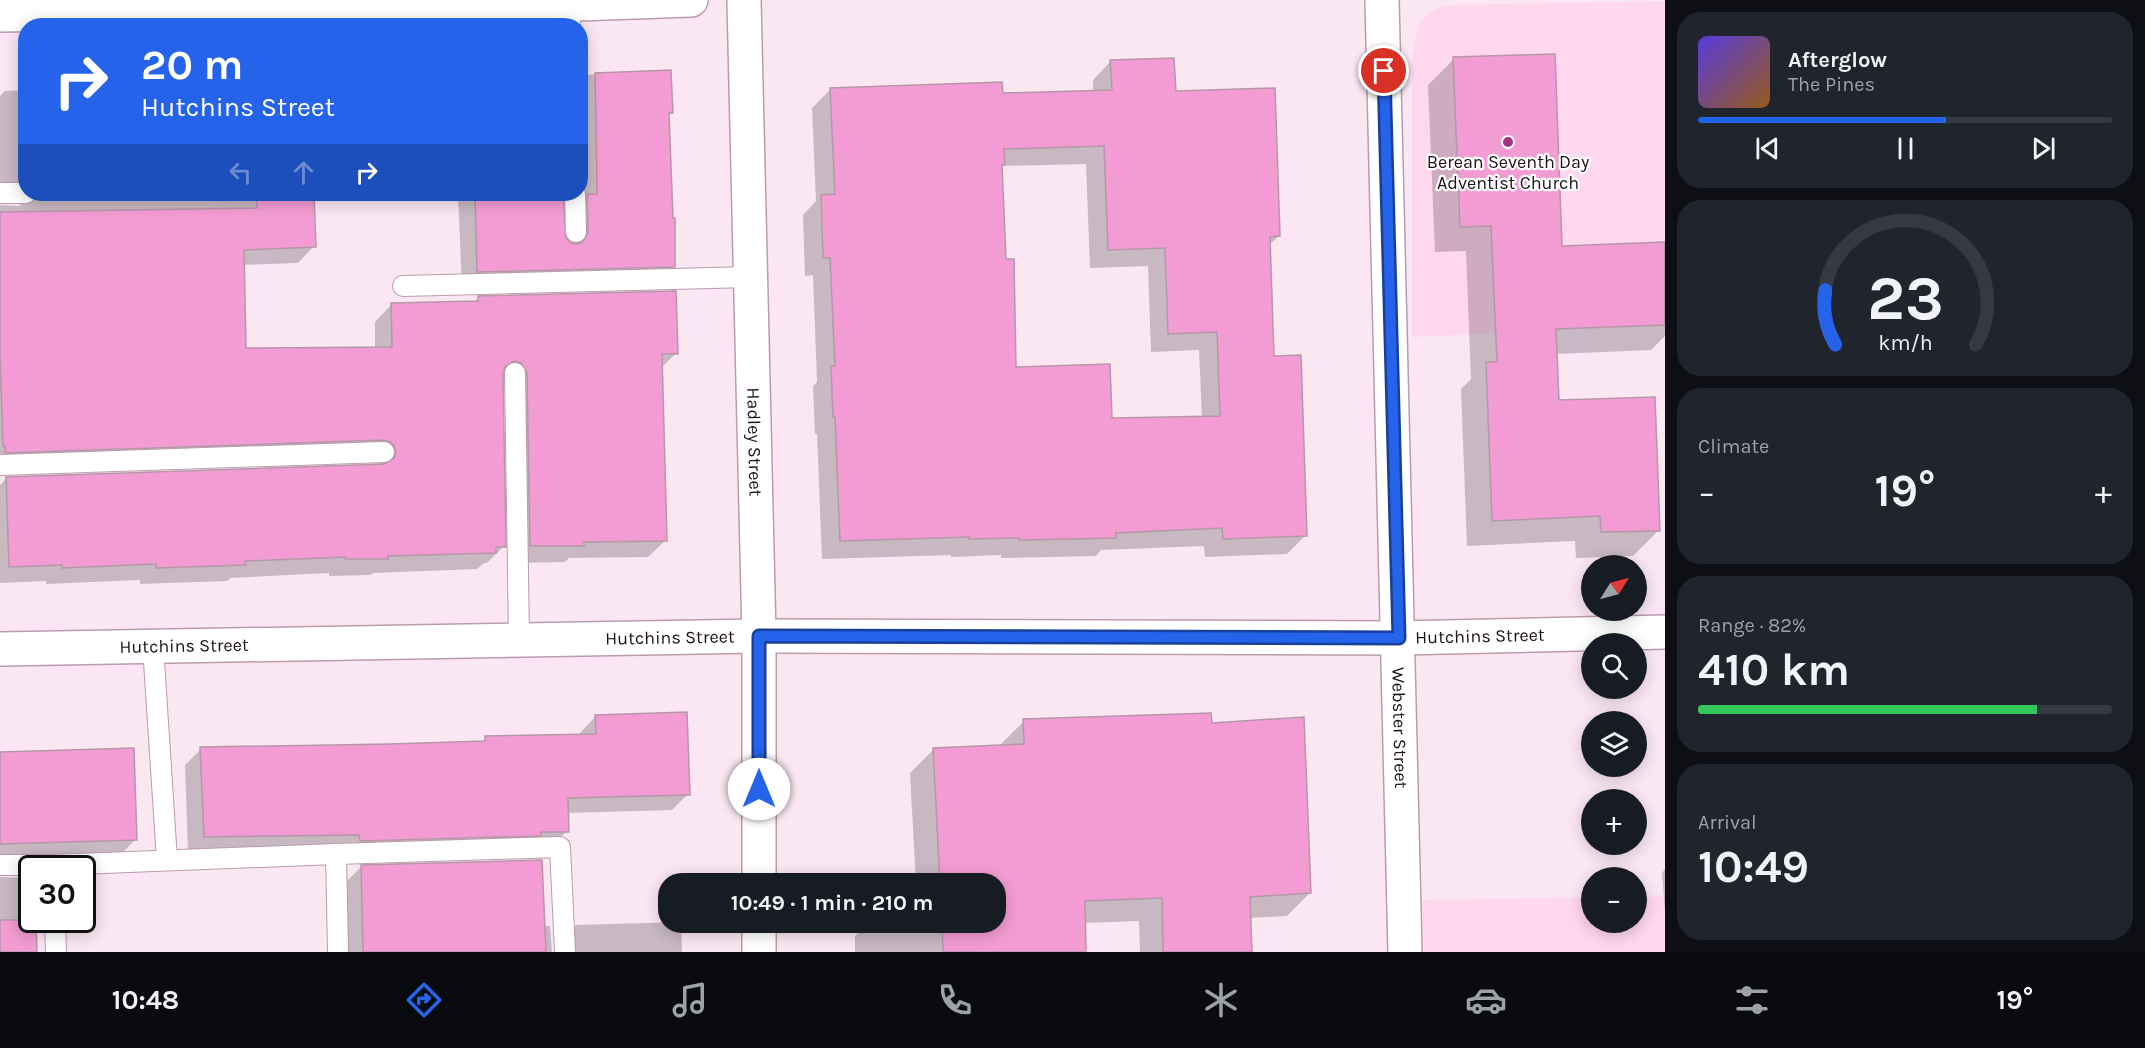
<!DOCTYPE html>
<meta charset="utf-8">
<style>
:root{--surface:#171b24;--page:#20242c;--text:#f1f3f6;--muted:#9ea1a6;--line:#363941;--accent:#2563eb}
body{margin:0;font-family:Karla,sans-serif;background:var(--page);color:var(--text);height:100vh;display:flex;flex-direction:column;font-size:22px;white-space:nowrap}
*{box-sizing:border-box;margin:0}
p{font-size:20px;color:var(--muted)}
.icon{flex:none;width:33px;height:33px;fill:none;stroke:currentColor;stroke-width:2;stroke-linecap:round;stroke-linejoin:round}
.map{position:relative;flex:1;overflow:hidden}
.side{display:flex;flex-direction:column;gap:12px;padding:12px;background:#0d0f14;width:480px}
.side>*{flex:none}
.top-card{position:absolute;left:18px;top:18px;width:570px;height:183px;border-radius:24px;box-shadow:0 3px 15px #0003;background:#2563eb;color:#fff;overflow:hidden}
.needle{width:39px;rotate:54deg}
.buttons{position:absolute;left:1581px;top:555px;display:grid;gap:12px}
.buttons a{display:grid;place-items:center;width:66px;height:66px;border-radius:50%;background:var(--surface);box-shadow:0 3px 15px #0003;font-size:30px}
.speed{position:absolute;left:18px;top:855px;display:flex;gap:12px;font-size:30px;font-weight:700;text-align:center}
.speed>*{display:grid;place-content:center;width:78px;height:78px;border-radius:50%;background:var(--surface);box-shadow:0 3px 15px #0003;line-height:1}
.speed .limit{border:3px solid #111;border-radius:9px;background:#fff;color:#111}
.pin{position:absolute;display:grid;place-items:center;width:51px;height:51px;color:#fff;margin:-26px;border:3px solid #fff;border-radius:50%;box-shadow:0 2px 6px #0007}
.me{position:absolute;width:66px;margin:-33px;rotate:0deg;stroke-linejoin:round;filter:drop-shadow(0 0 4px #0008)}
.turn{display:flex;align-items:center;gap:21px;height:126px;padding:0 24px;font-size:27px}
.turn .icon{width:78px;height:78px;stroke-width:2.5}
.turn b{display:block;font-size:42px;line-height:51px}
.lanes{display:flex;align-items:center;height:57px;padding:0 24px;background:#0003;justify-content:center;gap:30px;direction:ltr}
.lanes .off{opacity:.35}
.big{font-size:45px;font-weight:700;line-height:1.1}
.side .tile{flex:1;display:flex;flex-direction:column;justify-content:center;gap:9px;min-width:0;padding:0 21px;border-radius:24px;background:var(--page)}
.side .dial{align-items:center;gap:0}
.dial svg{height:156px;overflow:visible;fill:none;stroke:var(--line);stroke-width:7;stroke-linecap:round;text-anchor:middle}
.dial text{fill:var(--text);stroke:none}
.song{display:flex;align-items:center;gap:18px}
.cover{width:72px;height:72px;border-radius:9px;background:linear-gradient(135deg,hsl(250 70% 55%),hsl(30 70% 35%))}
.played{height:6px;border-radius:3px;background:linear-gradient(90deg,var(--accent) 60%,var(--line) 60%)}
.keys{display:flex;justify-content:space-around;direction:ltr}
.heat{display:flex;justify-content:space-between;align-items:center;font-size:33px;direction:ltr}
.charge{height:9px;border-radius:4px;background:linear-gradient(90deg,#34c759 82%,var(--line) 0)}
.trip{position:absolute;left:658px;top:873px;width:348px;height:60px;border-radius:24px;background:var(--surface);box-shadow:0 3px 15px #0003;font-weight:700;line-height:60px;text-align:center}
.dock{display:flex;height:96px;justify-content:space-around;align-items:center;background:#090b0e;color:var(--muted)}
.dock .icon{width:42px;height:42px}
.dock .current{color:var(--accent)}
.dock b{font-size:27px;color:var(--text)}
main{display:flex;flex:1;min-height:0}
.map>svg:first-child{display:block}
.built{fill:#ffd7ee}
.shadow{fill:#0003;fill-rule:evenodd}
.building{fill:#f39cd3;stroke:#b597a9;stroke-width:1.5;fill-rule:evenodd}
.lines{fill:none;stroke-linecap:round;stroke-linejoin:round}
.service-casing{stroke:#ba9cae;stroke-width:22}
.minor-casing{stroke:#ba9cae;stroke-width:36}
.service{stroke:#fff;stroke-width:20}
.minor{stroke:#fff;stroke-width:33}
.route-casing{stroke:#184099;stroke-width:15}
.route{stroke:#2563eb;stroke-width:10}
.poi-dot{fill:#a82f84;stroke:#fff;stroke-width:2}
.labels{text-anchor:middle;stroke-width:4.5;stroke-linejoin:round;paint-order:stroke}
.poi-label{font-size:18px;fill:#1d1219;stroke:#fff}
.street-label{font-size:18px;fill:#1d1219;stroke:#fff}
</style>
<main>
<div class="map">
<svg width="1665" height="952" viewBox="0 0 1665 952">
<rect width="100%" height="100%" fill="#fbe7f2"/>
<g class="built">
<polygon points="1665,1 1665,325 1412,337 1412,56 1418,26 1430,12 1446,5"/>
<polygon points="1665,896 1665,952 1424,952 1422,900 1591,897 1592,922 1636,922 1637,897"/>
</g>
<g class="shadow">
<polygon points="1454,59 1561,247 1665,244 1665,336 1651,350 1556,354 1557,401 1659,530 1633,556 1576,558 1575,541 1467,546 1461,389 1471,379 1466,251 1435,252 1428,85"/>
<path d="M1111 61 1174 92 1279 236 1268 246 1273 358 1306 535 1287 554 1205 557 1204 546 1101 550 1096 556 1051 557 1001 558V555L951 557V555L822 559 817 434H815L813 386 817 382 813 275 805 276 803 215 816 201 812 108 831 89 1001 95 1093 92V80ZM1086 164 1090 268 1148 266 1151 352 1199 350 1202 418 1110 420 1015 368 1004 261 1002 166Z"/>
<path d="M670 72 672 112 667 117 674 266 657 283 462 288 458 194H580V75ZM562 198 570 205 572 246 564 238Z"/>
<polygon points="26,90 26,194 312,194 314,246 298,263 242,265 245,350 375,348 375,322 391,305 474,302 479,298 676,353 661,368 665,541 648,557 569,558 565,562 513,563 508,383 502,379 504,546 487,563 484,563 477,569 373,573 370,575 329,576 329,573 231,578 227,581 140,584 140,580 46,584 46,581 0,583 0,485 7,478 378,466 377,462 0,469 0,205 21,206 14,199 0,198 0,96 5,91"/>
<polygon points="596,716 688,794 672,810 567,813 567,831 551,847 188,853 185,765 201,749 482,742 486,738 580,736 580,733"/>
<polygon points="1024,721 1210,725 1310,893 1287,916 1249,918 1250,952 1140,952 1139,921 1084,923 1085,952 855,952 855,936 869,922 996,922 996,884 916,884 910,773 933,750 1001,747 1001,744"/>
<polygon points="0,754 135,840 119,856 0,869"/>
<polygon points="361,867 543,926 550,926 552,952 347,952 345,883"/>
<polygon points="1665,869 1665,912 1662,873"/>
<polygon points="0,877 32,878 32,920 34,920 35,952 0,952"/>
<polygon points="681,922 682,952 560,952 560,942 576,925"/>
</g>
<g class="building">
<polygon points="1555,54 1562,246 1665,242 1665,325 1556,329 1559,400 1655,397 1660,531 1601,532 1600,516 1492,521 1486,362 1497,362 1491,226 1460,227 1453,57"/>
<path d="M1174 58 1176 91 1275 88 1280 236 1270 237 1274 356 1301 355 1307 536 1223 539 1222 528 1116 533V538L1070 539 1019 540V538L969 539V537L840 541 835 417H833L831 366H835L830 258H823L821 195 835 194 830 88 1002 82 1003 93 1112 90 1110 60ZM1104 146 1108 250 1165 248 1168 334 1217 332 1220 416 1112 418 1110 364 1016 367 1014 259H1006L1002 165H1005L1004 149Z"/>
<polygon points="671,70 673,113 669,113 673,218 675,218 675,267 477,272 475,194 563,194 566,238 571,243 577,244 583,242 588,232 587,194 597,194 595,73"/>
<polygon points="256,194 314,194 316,247 244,250 246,348 392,347 391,303 478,301 478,296 676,291 678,354 662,354 667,541 584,542 584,546 530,546 527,373 521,363 514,361 505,367 503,373 506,547 496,547 496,553 388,556 388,559 345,559 345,557 245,561 246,565 156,568 156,564 62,568 62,565 9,567 6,477 384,464 394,458 396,452 394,446 390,442 384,440 5,453 5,446 3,446 0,355 0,212 257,208"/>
<polygon points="687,712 690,795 568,798 569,832 541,832 541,836 360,841 359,835 204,837 200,747 390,744 485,741 485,736 596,734 595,715"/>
<polygon points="1211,713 1212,723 1304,717 1311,893 1250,897 1252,952 1163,952 1162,898 1085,901 1086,952 943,952 942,922 996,922 996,884 940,884 933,748 1024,744 1023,719"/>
<polygon points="134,748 137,840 0,844 0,752"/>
<polygon points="542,860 546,952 363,952 361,865"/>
<polygon points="0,920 36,920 37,952 0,952"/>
</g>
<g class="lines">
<defs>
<g id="service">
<polyline points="569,4 570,26"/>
<polyline points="0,193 26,193"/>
<polyline points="575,194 576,232"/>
<polyline points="403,286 750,277"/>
<polyline points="515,373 519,640"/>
<polyline points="0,465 384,452"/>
<polyline points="153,646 167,860"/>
<polyline points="0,865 53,865"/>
<polyline points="53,868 53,865 336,854"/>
<polyline points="55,920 56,952"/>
<polyline points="338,952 336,854 560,847 565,952"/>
</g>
<g id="minor">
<path id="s1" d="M744 0 759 636V884"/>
<path id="s2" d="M1382 0 1405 952"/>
<polyline points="0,15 464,8 691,0"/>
<path id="s3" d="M0 649 759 636 1399 638 1665 632"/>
<polyline points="759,922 759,952"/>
</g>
</defs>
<use href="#service" class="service-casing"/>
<use href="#minor" class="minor-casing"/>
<use href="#service" class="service"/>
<use href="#minor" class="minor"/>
</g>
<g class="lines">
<defs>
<polyline id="route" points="759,789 759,636 1399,638 1384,71"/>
</defs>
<use href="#route" class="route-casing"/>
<use href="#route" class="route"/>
</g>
<circle class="poi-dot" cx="1508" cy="142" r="6"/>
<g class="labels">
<g class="poi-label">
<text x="1508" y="168">Berean Seventh Day<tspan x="1508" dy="21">Adventist Church</tspan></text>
</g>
<g class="street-label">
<text dy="6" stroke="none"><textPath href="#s1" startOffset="442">Hadley Street</textPath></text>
<text dy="6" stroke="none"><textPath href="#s3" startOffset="1480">Hutchins Street</textPath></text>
<text dy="6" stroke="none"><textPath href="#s3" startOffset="670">Hutchins Street</textPath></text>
<text dy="6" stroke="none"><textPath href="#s3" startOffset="184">Hutchins Street</textPath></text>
<text dy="6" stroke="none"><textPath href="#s2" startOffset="728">Webster Street</textPath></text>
</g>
</g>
</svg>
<div class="buttons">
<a><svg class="needle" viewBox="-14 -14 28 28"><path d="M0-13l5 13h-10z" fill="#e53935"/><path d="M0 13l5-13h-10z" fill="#9ea1a6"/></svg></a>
<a><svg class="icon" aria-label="search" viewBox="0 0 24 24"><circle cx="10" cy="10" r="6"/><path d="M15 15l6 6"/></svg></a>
<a><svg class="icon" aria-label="layers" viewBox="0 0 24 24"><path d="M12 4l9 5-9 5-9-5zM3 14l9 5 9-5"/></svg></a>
<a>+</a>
<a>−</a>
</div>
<div class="speed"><div class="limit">30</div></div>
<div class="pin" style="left:1384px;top:71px;background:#d93025"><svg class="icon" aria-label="arrive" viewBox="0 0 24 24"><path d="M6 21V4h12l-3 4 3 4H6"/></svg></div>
<svg class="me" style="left:759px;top:789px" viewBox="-20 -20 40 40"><circle r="19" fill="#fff"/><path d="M0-13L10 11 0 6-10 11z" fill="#2563eb"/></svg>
<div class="trip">10:49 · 1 min · 210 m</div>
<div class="top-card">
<div class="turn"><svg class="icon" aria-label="right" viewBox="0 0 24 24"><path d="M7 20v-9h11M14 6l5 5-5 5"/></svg><div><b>20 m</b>Hutchins Street</div></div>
<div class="lanes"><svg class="icon off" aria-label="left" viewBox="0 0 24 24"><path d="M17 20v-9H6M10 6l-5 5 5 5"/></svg><svg class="icon off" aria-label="ahead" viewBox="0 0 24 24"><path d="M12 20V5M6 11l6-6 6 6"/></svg><svg class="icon" aria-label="right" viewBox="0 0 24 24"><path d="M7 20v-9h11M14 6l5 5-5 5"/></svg></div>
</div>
</div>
<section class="side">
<div class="tile">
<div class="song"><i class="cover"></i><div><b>Afterglow</b><p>The Pines</p></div></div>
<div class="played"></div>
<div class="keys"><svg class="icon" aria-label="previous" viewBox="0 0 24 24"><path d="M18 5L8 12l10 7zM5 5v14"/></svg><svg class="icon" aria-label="pause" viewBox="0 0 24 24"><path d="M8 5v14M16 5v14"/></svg><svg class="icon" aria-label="next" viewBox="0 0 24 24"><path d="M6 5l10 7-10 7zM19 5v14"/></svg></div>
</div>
<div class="tile dial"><svg viewBox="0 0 100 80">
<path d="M14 69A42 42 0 1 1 86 69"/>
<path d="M14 69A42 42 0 0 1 9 41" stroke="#2563eb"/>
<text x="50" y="56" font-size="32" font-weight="700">23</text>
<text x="50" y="72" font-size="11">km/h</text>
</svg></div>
<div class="tile"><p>Climate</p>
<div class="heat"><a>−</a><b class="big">19°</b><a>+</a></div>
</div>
<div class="tile"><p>Range · 82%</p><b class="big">410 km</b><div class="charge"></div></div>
<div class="tile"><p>Arrival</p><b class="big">10:49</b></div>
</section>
</main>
<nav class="dock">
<b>10:48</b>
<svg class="icon current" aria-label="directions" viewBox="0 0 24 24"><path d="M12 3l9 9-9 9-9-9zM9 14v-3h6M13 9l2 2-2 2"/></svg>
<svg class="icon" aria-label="music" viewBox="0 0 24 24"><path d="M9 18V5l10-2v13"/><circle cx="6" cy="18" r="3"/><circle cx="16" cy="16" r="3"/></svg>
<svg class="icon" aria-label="phone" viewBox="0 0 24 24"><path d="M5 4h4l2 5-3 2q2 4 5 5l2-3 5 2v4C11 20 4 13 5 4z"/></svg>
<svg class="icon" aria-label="climate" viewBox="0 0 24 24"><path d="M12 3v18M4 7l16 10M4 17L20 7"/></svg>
<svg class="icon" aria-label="car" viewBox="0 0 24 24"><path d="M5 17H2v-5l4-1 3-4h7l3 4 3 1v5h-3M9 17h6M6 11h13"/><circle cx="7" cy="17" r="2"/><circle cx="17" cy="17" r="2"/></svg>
<svg class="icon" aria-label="filters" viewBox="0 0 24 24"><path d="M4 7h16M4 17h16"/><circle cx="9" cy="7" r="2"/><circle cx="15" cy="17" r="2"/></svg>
<b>19°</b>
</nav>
